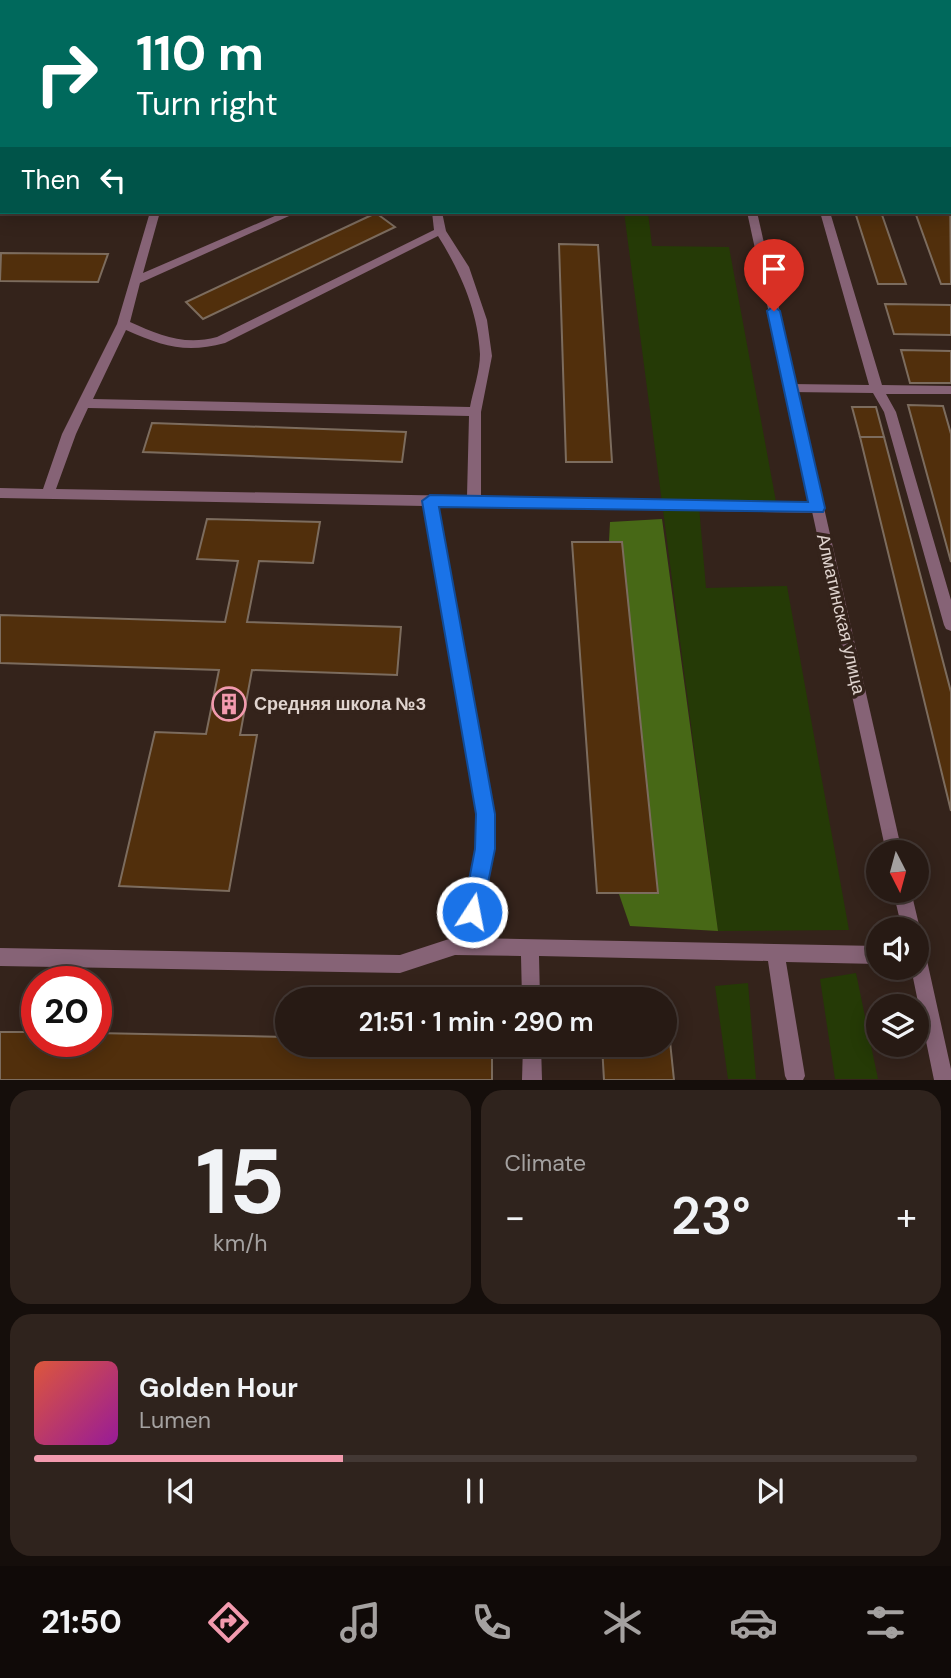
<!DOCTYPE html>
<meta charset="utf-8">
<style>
:root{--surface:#271a14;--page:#2f231d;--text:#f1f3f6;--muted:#a4a1a0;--line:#433834;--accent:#f29aae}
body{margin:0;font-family:"DM Sans",sans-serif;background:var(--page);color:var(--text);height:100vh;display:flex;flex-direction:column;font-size:26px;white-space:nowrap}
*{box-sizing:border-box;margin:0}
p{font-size:23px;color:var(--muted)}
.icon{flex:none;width:38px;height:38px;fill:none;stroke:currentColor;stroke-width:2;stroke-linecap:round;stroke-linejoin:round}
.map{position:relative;height:1080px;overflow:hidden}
.sheet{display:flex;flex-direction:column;gap:10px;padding:10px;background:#150e0b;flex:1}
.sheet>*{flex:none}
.hud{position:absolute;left:0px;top:0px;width:952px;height:214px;box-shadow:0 4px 18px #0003,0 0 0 2px var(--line);background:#00695c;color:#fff;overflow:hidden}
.needle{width:46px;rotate:174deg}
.tools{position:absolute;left:866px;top:840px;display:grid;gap:14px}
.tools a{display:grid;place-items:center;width:63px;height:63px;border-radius:50%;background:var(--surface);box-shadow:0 4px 18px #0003,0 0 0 2px var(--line);font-size:35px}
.speed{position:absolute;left:21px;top:966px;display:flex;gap:14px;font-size:35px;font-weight:700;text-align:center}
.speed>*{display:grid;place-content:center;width:91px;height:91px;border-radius:50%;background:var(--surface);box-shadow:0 4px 18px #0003,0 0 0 2px var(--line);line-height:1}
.speed .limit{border:10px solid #d22;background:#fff;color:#111}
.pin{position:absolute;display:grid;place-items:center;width:60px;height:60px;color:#fff;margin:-72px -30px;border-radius:50% 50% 50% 0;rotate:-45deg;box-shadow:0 0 7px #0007}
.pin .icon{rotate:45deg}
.me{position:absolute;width:77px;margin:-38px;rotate:11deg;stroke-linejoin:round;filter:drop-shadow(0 0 5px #0008)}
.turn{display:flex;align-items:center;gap:24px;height:147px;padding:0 21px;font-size:32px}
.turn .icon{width:91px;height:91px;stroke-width:2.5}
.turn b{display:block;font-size:49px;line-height:60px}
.then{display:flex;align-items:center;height:66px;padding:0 21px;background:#0003;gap:14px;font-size:26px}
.big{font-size:52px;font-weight:600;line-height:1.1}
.sheet .widget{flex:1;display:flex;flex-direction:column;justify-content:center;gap:10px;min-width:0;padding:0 24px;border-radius:21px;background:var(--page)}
.sheet .dial{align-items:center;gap:0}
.dial b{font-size:91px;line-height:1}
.song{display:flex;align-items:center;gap:21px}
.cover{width:84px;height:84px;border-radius:10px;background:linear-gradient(135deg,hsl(10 70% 55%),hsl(300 70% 35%))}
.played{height:7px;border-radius:4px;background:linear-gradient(90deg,var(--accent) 35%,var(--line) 35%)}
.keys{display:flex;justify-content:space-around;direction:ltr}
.heat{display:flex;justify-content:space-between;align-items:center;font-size:38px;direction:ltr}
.sheet .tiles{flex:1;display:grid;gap:10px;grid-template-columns:1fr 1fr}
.widget:last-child{grid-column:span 2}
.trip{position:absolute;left:275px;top:987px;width:402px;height:70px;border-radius:35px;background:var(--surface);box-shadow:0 4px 18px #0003,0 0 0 2px var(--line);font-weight:600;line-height:70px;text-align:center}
.menu{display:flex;height:112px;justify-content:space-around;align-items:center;background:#100a08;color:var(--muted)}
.menu .icon{width:49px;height:49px}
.menu .on{color:var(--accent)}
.menu b{font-size:32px;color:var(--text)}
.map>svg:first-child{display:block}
.green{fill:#253a06}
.forest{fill:#476816}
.building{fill:#512f0c;stroke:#7c6c5e;stroke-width:2}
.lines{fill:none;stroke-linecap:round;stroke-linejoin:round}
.service{fill:#866376;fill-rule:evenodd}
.tertiary{fill:#866376;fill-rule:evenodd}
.route{fill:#1a73e8;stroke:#114b97;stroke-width:2}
.labels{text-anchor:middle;stroke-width:7;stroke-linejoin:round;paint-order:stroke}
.street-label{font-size:18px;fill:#e0d4cf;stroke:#34231b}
.poi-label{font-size:18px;font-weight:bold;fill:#e0d4cf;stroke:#34231b;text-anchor:start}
</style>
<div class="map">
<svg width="951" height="1080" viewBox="0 0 951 1080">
<rect width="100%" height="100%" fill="#34231b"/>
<g class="green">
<polygon points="624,212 648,212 652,246 729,247 777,507 699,506 706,588 787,586 849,930 718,931"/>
<polygon points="856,973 878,1079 835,1079 820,979"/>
<polygon points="748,983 756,1079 728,1079 715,986"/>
</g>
<polygon class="forest" points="662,519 718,931 630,926 619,894 658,893 622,542 609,542 610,522"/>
<g class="building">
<polygon points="0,0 161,0 2,2 2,6"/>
<polygon points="286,0 532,0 532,2 285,2"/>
<polygon points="950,181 951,284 941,284 915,212 950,212"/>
<polygon points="855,212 881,212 906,284 878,284"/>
<polygon points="376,213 395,227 203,319 186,302"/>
<polygon points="559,244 598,245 612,462 566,462"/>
<polygon points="1,253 108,254 98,282 0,281"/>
<polygon points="885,304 951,305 951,335 894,334"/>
<polygon points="901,350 951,351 951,383 910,383"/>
<polygon points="908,405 943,406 951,434 951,562"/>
<polygon points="852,407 876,407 884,437 860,437"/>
<polygon points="152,423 406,432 402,462 143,452"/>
<polygon points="860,437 884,437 951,692 951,811"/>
<polygon points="207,519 320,522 313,563 259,561 247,622 401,627 397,675 252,670 240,735 257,735 229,891 119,886 155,732 206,734 219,670 0,663 0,615 225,622 238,561 197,559"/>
<polygon points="572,542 622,542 658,893 597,893"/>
<polygon points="0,1032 37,1032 37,1041 96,1041 96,1033 287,1037 287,1045 492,1045 492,1080 0,1080"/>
<polygon points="665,1032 669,1032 674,1080 604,1080 602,1045 665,1045"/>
</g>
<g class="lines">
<g class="service">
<rect x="243" y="0" width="8" height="2"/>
<polygon points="625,0 633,0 634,2 625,2"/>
<rect x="0" y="15" width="2" height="6"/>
<path d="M150 212H160L143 273 284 212H298L140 283 130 322C159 335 184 346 217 337L434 230 432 212H442L446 231 469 267 487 320 492 356 481 412V497L822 504 824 508 817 513 438 506 493 814C493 858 486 898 468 938L878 946V964L786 962 805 1076 803 1080H787L785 1076 768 961 539 956 540 999H522L521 956 455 955 400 973 0 966V948L400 955 449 939C469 899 476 859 477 814L424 506 0 498V488L43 489 62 434 117 324ZM438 236C460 271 478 311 480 354 480 371 473 391 470 407L93 399 126 330C163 346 185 354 225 343ZM88 408 469 416 467 496 56 489 76 434Z"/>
<polygon points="820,212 830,212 882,385 951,386 951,394 886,394 896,412 951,600 951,631 946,629 944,625 884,412 873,393 790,392 784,388 790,384 869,385"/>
<polygon points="523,1045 541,1045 542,1080 522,1080"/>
</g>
<g class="tertiary">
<polygon points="701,0 709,0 710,2 701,2"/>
<polygon points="747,212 757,212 902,852 886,852"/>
<polygon points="893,891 911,891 920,929 917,935 917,929 902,929"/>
<polygon points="917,947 923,950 926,956 951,1069 951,1080 934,1080 911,968 917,968"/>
</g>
</g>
<polygon class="route" points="774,306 780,311 825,508 823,512 439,507 495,814 495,849 482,912 480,918 472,921 465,918 463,912 475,849 476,814 422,501 430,495 808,502 767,311"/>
<defs>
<symbol id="building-ring" viewBox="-11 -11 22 22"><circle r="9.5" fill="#34231b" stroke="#f29aae" stroke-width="1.5"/><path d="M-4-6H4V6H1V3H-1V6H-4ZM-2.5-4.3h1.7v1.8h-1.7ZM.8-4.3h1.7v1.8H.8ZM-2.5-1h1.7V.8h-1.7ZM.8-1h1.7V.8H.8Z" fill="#f29aae"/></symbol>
</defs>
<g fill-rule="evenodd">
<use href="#building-ring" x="210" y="685" width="38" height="38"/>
</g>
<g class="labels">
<g class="street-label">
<text transform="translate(841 614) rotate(77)" y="6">Алматинская улица</text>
</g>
<g class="poi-label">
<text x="254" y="710">Средняя школа №3</text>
</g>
</g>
</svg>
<div class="tools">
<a><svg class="needle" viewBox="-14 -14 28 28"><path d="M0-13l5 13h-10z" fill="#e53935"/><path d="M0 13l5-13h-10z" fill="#a4a1a0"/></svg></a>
<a><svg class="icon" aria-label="sound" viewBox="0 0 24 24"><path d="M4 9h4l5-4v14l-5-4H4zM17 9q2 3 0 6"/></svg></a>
<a><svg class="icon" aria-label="layers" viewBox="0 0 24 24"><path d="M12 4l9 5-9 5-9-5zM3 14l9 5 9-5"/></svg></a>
</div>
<div class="speed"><div class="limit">20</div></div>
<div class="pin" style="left:774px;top:311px;background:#d93025"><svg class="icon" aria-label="arrive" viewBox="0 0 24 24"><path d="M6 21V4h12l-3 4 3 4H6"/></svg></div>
<svg class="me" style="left:472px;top:912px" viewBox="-20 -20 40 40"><circle r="17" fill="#1a73e8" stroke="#fff" stroke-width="3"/><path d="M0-11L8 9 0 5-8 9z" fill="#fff"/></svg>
<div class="trip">21:51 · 1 min · 290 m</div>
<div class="hud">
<div class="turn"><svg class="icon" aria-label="right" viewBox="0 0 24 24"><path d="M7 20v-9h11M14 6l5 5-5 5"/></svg><div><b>110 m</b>Turn right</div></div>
<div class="then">Then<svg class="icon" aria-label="left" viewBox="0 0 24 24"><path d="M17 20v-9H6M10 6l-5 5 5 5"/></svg></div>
</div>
</div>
<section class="sheet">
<div class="tiles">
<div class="widget dial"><b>15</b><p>km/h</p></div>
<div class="widget"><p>Climate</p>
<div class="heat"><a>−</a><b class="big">23°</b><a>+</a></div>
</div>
<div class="widget">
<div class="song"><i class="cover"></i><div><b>Golden Hour</b><p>Lumen</p></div></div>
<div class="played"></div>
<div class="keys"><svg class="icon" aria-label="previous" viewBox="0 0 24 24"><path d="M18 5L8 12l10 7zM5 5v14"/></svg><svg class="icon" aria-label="pause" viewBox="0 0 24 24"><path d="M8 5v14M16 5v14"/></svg><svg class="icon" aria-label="next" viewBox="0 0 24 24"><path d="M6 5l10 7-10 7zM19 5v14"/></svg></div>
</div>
</div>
</section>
<nav class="menu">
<b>21:50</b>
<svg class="icon on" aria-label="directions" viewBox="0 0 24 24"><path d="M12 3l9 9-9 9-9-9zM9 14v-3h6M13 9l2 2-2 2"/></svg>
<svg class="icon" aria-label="music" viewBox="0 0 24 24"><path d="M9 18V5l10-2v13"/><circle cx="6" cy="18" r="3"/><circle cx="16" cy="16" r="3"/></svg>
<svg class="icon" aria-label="phone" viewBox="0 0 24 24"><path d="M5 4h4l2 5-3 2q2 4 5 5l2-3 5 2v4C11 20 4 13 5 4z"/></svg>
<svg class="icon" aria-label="climate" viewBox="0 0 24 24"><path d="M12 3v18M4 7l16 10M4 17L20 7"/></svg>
<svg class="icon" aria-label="car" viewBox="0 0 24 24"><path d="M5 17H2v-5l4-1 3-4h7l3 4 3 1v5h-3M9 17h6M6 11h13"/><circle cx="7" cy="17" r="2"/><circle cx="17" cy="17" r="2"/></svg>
<svg class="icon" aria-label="filters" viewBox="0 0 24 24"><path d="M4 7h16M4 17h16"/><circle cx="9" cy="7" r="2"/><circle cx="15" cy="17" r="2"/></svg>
</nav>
